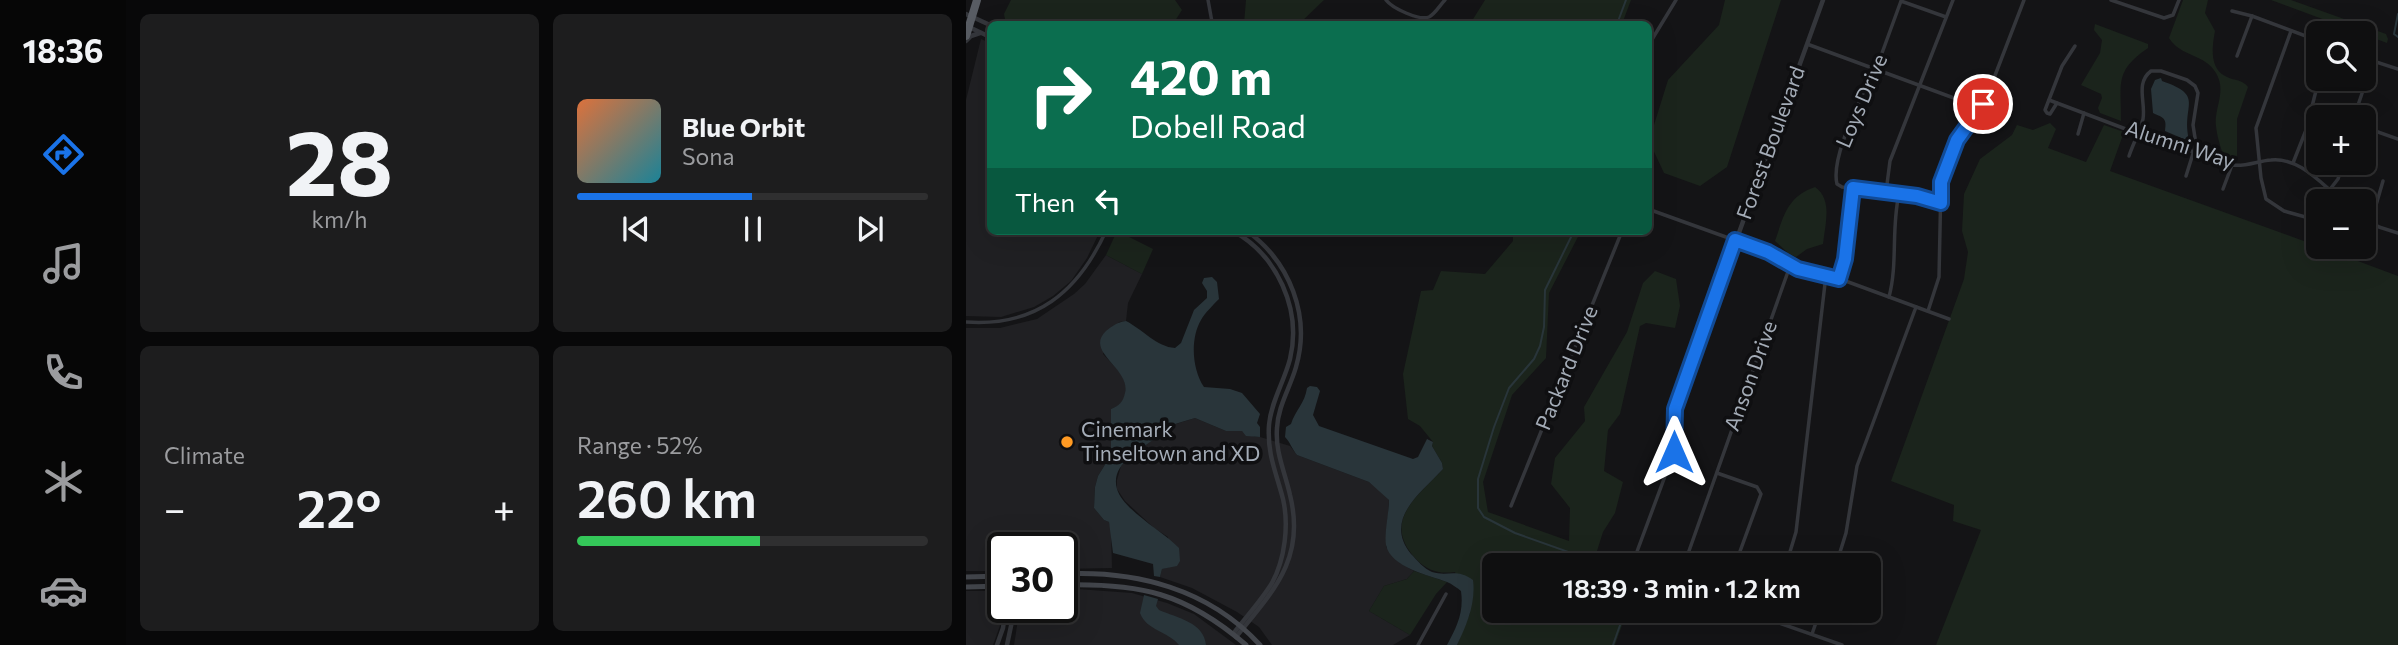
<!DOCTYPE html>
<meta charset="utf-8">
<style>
:root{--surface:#0f0f10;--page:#1d1d1e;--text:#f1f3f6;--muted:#9b9c9f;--line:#2f2f30;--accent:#1a73e8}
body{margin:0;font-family:Commissioner,sans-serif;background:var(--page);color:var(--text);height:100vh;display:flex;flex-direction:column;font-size:26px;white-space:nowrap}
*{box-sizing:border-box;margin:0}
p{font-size:23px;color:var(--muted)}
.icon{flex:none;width:38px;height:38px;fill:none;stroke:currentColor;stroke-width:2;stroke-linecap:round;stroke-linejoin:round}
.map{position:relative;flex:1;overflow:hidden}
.drawer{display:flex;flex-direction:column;gap:14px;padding:14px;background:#080809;width:840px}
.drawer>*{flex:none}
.guide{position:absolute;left:21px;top:21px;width:665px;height:214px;border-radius:10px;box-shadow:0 7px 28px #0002,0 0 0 2px var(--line);background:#0b6e4f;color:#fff;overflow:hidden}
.buttons{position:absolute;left:1340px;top:21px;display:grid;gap:14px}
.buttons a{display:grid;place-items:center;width:70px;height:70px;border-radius:10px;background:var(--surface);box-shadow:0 7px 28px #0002,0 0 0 2px var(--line);font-size:35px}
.speed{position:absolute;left:21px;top:532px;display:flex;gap:14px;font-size:35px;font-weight:700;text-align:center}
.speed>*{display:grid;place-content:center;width:91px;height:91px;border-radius:50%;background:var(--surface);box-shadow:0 7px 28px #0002,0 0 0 2px var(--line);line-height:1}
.speed .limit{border:4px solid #111;border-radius:10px;background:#fff;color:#111}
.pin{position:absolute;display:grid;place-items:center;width:60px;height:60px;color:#fff;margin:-30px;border:4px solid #fff;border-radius:50%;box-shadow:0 2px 7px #0007}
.me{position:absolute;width:77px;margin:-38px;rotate:0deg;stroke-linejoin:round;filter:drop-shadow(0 0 5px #0008)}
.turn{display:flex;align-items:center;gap:24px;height:147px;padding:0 28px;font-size:32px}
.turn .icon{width:91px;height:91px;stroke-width:2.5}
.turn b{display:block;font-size:49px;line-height:60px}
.then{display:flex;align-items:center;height:66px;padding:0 28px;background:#0003;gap:14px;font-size:26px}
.big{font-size:52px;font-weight:600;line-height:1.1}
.drawer .tile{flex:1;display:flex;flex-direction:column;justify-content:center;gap:10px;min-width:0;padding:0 24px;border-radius:10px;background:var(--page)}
.drawer .dial{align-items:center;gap:0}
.dial b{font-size:91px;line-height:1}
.song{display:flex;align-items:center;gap:21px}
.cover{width:84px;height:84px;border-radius:10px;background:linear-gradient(135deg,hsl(20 70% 55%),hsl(190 70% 35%))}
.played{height:7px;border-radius:4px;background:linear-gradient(90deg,var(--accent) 50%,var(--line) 50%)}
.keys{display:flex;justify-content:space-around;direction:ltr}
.heat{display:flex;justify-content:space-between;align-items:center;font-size:38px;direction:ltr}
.charge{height:10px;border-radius:5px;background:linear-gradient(90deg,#34c759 52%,var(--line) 0)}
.drawer .tiles{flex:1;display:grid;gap:14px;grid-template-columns:repeat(2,1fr)}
.trip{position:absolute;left:516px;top:553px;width:399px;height:70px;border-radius:10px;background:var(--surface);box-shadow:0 7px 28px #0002,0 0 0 2px var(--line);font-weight:600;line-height:70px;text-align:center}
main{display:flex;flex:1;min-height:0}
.menu{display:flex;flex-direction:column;width:126px;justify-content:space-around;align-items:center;background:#060606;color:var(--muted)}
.menu .icon{width:49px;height:49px}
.menu .active{color:var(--accent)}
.menu b{font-size:32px;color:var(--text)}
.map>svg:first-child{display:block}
.built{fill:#202023}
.green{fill:#1b241c}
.water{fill:#29353a}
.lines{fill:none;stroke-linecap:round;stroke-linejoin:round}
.stream{stroke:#29353a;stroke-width:2}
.minor{stroke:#34363b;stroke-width:3.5}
.tertiary{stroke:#34363b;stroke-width:4.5}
.secondary{stroke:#42454b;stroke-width:5}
.trunk{stroke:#585c63;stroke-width:8}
.route-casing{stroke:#114b97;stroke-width:18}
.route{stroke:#1a73e8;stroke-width:12}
.poi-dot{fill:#ff9a23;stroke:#0f0f11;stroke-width:2.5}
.labels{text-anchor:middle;stroke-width:7;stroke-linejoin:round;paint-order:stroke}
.street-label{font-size:21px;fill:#a4acb7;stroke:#0f0f11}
.poi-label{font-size:21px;fill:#a4acb7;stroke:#0f0f11;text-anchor:start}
</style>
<main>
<nav class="menu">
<b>18:36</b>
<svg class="icon active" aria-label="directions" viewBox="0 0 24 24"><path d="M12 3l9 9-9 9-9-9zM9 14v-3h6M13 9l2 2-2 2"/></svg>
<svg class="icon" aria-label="music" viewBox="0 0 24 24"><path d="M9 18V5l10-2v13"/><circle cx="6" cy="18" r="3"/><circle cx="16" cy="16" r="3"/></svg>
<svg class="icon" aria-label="phone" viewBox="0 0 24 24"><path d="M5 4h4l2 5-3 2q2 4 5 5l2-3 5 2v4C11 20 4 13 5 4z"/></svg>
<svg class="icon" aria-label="climate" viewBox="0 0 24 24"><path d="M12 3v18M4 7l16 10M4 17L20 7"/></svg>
<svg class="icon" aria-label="car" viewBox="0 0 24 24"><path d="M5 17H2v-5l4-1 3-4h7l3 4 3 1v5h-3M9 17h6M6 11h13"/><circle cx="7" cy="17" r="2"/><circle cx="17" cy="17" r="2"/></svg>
</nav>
<section class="drawer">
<div class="tiles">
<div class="tile dial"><b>28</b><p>km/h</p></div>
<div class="tile">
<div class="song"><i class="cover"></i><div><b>Blue Orbit</b><p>Sona</p></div></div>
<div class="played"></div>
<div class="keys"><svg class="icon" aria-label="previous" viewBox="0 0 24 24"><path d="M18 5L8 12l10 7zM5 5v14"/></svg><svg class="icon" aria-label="pause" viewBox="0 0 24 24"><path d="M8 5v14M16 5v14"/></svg><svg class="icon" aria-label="next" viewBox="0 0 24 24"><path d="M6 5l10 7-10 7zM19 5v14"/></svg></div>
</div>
<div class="tile"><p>Climate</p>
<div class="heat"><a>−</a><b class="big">22°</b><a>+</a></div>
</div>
<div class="tile"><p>Range · 52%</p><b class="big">260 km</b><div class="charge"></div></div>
</div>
</section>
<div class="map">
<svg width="1432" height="645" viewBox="0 0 1432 645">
<rect width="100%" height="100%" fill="#141416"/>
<g class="built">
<polygon points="15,39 24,43 24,231 134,231 121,258 105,281 87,296 68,307 35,317 0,316 0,100"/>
<polygon points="140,255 176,274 162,303 160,321 153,322 137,354 156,374 160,387 159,397 153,406 145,409 145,455 132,476 129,487 128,508 138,520 143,522 145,531 146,568 96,569 96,548 37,548 37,571 0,571 0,328 34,328 71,319 108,294 119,284"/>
<polygon points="229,418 260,431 276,431 289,437 294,437 324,446 331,455 403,482 414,490 423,500 420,547 434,563 448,571 441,579 418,586 403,611 444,635 427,645 306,645 293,627 271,612 226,588 194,577 196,569 203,567 202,537 188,528 159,501 151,489 151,480 155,466 163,456 187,439 200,427"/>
<polygon points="111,589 166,593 201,603 228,614 270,645 48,645 54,607 96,607 96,590"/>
<polygon points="0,591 28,591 37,599 36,620 27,645 0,645"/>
</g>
<g class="green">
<polygon points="45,0 209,0 216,10 207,24 40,24 38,14"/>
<polygon points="280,0 358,0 333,24 278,24"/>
<polygon points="519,0 665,0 656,24 504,24"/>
<polygon points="759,0 815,0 761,167 734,186 698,173 683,141 702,80 753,25"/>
<path d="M1217 0H1242L1239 13 1249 31C1246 47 1243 69 1261 77 1269 81 1276 79 1282 87L1271 119V155L1269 161 1258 158C1255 148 1251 137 1250 126 1248 107 1261 92 1250 73 1238 53 1216 58 1203 38Z"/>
<polygon points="1305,0 1325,0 1420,34 1422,39 1421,43"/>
<path d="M1129 24 1182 44V48C1147 72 1156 84 1155 121L1134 113 1132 108 1136 98 1135 94 1115 85 1134 53 1136 40 1128 30Z"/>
<polygon points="1084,123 1090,129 1082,148 1120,162 1138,125 1158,132 1144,171 1357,248 1375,247 1373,254 1432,276 1432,645 970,645 1015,530 987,521 988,505 925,481 998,279 1002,252 996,231 998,194 1014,159 1046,135 1051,125 1067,130"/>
<path d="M849 187C867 200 859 224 857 244L841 249 830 257 822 253 809 241C818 215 821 197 849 187Z"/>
<polygon points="151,231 187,249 176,274 140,255"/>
<path d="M547 231H615L583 293 580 358 546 395 517 482 522 512 603 541 604 508 585 484 589 458 619 421 618 407 661 332 677 283 689 271 710 279 714 306 709 328 680 323 674 326 654 414 642 430 638 471 657 482 649 513 637 532 631 551 659 562 658 565H528V611H661L649 645H491L504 613 489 572C472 574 462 571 450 559 415 521 451 497 477 469L476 463 466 446 467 442 454 426 442 419 437 374 455 291 467 290 475 271 519 274 547 241Z"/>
<polygon points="448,571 481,582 470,594 444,635 403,611 418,586 441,579"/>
</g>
<g class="water">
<path d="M1195 78 1196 81C1240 96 1215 105 1223 139L1220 140 1199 131C1201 118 1198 118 1187 113L1185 89 1189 80Z"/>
<path d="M246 277 251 282 253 299C247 305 239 313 235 320 224 339 226 369 238 387L264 389 276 393 294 414 291 423 294 427V437L280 436 276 431H260L229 418C220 421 211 423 203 426 197 429 192 436 187 440 172 451 144 465 151 489 157 510 198 532 213 548L214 561 211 566 196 569 194 577 188 576 187 564 147 553 143 522 138 520 128 508 129 487 132 476 145 455V409C153 406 157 402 159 393 165 368 118 352 140 331 146 326 152 322 160 321 176 329 191 347 209 348L215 343 228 310 241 298V291L236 283 238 278Z"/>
<path d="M344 386 351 387 354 391 347 415 353 426 447 459 452 457 461 439 467 442 466 446 476 463 477 469C455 493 417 519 445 554 451 560 458 569 466 572 482 577 490 568 507 580 510 602 501 625 491 645H481C491 627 498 612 495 591 491 588 486 584 481 582 463 575 425 568 420 545 418 533 423 513 423 500L403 482 331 455C326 449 324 442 319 437L320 427 325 424C329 411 339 403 341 388Z"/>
<path d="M178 595 192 599 190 606 193 610C211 618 238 622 240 645H213C202 631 181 631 174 613Z"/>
</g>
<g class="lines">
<g class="stream">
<polyline points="1432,14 1428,34 1432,37"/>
<polyline points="651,24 660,0"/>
<polyline points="608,231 579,290 578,327 574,346 568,359 543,388 528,427 512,479 512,508 518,517 549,533 639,565"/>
<polyline points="647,645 659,611"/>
</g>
<g class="minor">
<polyline points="242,0 246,22"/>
<path d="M420 0C426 8 453 21 463 17 469 14 474 5 479 0"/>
<polyline points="1145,0 1198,18 1207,15 1213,0"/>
<polyline points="1266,11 1286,16 1353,41"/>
<polyline points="1325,31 1290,128 1295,178 1300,199 1318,211 1343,218 1350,212 1353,205"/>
<polyline points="841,44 1015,108"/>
<polyline points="682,46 710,0"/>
<polyline points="1271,56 1286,16"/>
<polyline points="1398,58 1432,69"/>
<path d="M1083 100 1165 131 1266 165C1280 167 1291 161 1305 160 1334 157 1356 185 1377 201"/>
<polyline points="1091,103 1084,114 1081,113 1079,110 1096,66 1109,46"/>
<polyline points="1388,117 1407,61"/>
<polyline points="1398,127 1432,139"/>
<polyline points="1112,134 1118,113"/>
<path d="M1163 156C1167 144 1174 131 1177 119 1180 103 1169 83 1185 71H1195L1221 80 1229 86 1232 93 1227 125 1230 144 1220 176"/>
<polyline points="1327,163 1340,130 1353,79"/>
<polyline points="1257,189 1266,165"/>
<polyline points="920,192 924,161 987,0"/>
<polyline points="1355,201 1372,179 1377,163"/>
<path d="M975 203 951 196 876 187 871 184C864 156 897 96 908 68L912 64 935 1 980 17"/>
<polyline points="682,209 796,250 832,269 866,276 983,319"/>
<polyline points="1398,218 1413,227 1432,233"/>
<polyline points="1398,227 1408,212 1417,181"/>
<polyline points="873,279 879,259 887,188"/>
<path d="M923 297C932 263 925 229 933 194"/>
<polyline points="962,311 973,277 975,182 992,136 1010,117 1018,104 1058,0"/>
<path d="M0 322C70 327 112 292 140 231"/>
<polyline points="751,473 791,487 795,494 769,565"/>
<polyline points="545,506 656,231"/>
<polyline points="666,565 708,452 708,414 711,402 770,241"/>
<polyline points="718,565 824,266"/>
<polyline points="820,565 830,532 860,275"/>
<polyline points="870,565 880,533 891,466 950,307"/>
<polyline points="779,611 876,645"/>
<polyline points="846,634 854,611"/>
<polyline points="452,645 480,594"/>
</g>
<g class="tertiary">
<polyline points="0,14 24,25"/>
<polyline points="3,27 24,37"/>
<polyline points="0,41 5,36 14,33"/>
<path d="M267 231C311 255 336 309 324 359 318 382 305 402 303 425 301 454 310 472 317 499 323 525 319 559 306 583 295 601 280 617 267 634"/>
<polyline points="770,241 857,0"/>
<path d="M270 637C307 591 340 559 324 495 319 472 309 452 311 428 312 406 324 388 330 367 345 316 324 262 281 231"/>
<polyline points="31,645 37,628 40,607"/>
<polyline points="41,645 49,607"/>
</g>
<g class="secondary">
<path d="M96 574C170 570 243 589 294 645"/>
<polyline points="0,577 37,576"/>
<path d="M96 585C174 583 220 593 280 645"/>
<polyline points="0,587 37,586"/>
</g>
<polyline class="trunk" points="0,36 11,0"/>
</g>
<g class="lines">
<defs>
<polyline id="route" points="708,452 709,409 769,240 802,252 832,269 873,279 879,259 887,188 951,196 975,203 975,182 991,140 1017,104"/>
</defs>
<use href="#route" class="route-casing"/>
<use href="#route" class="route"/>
</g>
<circle class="poi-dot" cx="101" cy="442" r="7"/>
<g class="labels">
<g class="street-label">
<text transform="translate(896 101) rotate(-67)" y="7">Loys Drive</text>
<text transform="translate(805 143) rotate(-70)" y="7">Forest Boulevard</text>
<text transform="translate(1214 145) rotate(18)" y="7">Alumni Way</text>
<text transform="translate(601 368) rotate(-68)" y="7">Packard Drive</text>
<text transform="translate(785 376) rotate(-70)" y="7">Anson Drive</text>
</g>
<g class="poi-label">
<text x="115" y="437">Cinemark<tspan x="115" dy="24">Tinseltown and XD</tspan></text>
</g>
</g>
</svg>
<div class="buttons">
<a><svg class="icon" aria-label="search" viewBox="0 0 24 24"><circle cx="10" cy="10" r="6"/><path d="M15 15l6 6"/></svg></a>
<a>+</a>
<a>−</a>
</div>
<div class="speed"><div class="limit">30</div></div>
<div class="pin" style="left:1017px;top:104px;background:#d93025"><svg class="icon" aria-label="arrive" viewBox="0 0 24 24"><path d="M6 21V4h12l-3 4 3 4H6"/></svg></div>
<svg class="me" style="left:708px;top:452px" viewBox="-20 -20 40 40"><path d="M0-17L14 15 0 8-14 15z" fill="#1a73e8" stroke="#fff" stroke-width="4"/></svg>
<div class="trip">18:39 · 3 min · 1.2 km</div>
<div class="guide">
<div class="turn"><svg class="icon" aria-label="right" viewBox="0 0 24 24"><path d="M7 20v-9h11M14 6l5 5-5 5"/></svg><div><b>420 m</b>Dobell Road</div></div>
<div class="then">Then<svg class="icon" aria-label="left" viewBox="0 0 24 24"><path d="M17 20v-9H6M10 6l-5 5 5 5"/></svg></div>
</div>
</div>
</main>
